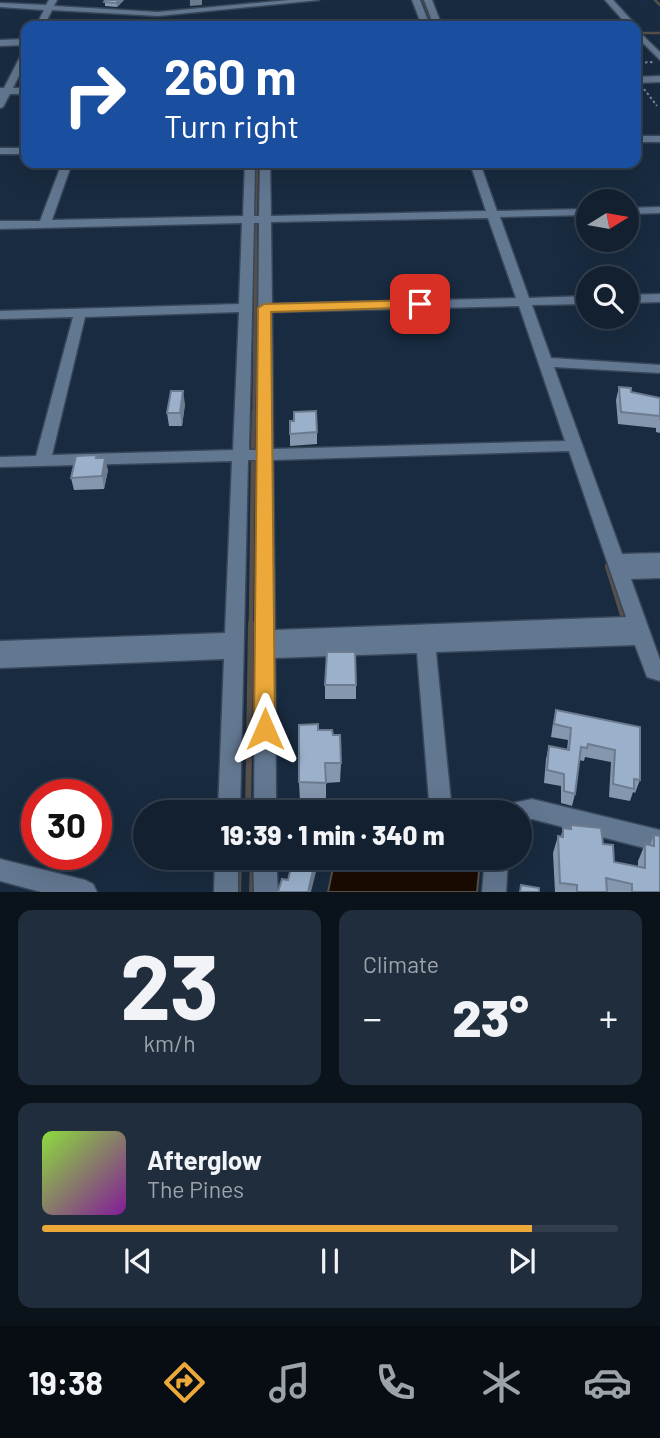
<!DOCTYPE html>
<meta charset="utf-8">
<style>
:root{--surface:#132030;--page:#202d3c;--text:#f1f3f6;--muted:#9da3ab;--line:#323e4c;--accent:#eca93a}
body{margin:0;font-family:Barlow,sans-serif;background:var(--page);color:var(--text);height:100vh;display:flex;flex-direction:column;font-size:26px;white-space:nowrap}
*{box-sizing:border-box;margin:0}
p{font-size:23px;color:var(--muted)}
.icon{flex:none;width:38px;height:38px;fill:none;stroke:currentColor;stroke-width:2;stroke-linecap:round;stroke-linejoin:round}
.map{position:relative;height:892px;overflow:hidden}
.side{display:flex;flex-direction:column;gap:18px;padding:18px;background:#0a121a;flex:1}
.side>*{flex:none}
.guide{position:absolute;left:21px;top:21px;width:620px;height:147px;border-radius:14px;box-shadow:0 7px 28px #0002,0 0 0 2px var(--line);background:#1a4fa0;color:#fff;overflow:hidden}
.needle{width:46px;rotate:79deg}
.tools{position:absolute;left:576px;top:189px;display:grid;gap:14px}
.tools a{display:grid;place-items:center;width:63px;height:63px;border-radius:50%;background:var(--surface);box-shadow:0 7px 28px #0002,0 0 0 2px var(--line);font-size:35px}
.speed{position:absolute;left:21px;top:779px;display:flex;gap:14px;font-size:35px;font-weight:700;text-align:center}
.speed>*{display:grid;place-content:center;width:91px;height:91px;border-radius:50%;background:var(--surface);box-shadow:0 7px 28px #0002,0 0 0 2px var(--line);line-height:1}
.speed .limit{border:10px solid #d22;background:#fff;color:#111}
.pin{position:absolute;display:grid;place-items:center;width:60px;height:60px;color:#fff;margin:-30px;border-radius:14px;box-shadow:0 4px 10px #0006}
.me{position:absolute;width:77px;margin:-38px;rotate:0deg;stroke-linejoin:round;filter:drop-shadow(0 0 5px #0008)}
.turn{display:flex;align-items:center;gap:24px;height:147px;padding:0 28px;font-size:32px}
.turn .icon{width:91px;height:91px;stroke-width:2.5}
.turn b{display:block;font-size:49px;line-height:60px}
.big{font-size:52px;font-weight:800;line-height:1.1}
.side .tile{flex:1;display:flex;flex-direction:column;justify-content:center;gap:10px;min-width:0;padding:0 24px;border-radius:14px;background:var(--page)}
.side .dial{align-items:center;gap:0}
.dial b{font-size:91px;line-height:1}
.song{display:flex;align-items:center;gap:21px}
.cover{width:84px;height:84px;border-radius:10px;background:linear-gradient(135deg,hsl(90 70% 55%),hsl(290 70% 35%))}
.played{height:7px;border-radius:4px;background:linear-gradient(90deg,var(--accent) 85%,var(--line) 85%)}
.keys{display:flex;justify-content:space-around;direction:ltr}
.heat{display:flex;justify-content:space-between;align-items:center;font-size:38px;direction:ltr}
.side .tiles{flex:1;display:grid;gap:18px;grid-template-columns:1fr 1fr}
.tile:last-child{grid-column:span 2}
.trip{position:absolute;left:133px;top:800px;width:399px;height:70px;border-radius:35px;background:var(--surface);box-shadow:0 7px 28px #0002,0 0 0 2px var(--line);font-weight:800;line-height:70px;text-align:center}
.menu{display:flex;height:112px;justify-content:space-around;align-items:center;background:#080d13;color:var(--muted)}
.menu .icon{width:49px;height:49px}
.menu .selected{color:var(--accent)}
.menu b{font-size:32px;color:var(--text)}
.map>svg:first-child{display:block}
.water{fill:#1a0b00;stroke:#564f4b;stroke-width:2}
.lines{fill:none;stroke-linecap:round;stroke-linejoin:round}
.stream-far3{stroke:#564f4b;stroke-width:2.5}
.stream-far2{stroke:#564f4b;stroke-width:3.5}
.stream-far1{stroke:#564f4b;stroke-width:4.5}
.stream{stroke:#564f4b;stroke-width:6}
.street-casing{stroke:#384759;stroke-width:3}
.path{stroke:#7a899a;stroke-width:2;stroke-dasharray:2.5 2.5;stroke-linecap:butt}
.street{fill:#627790;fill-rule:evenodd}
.wall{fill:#8497af}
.shaded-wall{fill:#6c7b8e}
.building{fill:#9ab0cb;stroke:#6c7b8e;stroke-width:2}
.route{fill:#eca93a;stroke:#996e26;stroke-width:2}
</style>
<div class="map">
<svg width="660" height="892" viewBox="0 0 660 892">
<rect width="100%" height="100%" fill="#192b40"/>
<polygon class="water" points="335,858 464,858 480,861 477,892 328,892"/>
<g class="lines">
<g class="stream-far3">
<polyline points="423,0 433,26"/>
<polyline points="655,0 660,5"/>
<polyline points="642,33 660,33"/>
<polyline points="256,217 257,163"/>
<polyline points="256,243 256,222"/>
</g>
<polyline class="stream-far2" points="254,412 256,241"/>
<g class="stream-far1">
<polyline points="253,451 254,411"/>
<polyline points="607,566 623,618"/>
<polyline points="251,625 253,460"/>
</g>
<g class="stream">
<polyline points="248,812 251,623"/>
<polyline points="238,892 239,858"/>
<polyline points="252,892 253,858"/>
</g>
<defs>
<g id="street">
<polygon points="49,0 57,0 54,6 158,12 289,0 319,0 158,16 52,10 44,26 36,26 44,10 0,7 0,3 46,5"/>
<polygon points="412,0 420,0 430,26 422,26"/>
<polygon points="424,0 432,0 442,26 434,26"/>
<polygon points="605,0 613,0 635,24 636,26 635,27 628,26"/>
<polygon points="635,28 660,52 660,60 635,35"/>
<polygon points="26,39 26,45 0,46 0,40"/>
<polygon points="26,50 26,61 13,88 26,88 26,94 10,94 3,107 0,108 0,88 4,88 22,53"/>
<polygon points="660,76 660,82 635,83 635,77"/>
<rect x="635" y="136" width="25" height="6"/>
<rect x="0" y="148" width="26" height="6"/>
<path d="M62 163H72L52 220 243 216 245 163H255L254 216H259L260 163H270L271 216 486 211 470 163H480L497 211 588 209V215L500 217 529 298 588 296V304L532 305 551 358 660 365V373L554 367 622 554 660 553V578L631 579 660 660V681L647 677 635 645 436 652 452 812H430L417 653 275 658 276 799 301 805 304 812H254L257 460H248L240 812H218L224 659 0 668V641L225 633 232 461 0 467V457L36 456 73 317 0 319V311L239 304 242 223 0 229V221H40ZM488 218 516 298 272 304 271 222ZM254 223H259L257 450H249ZM519 306 565 441 273 449 272 312ZM239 312 233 450 52 455 85 317ZM569 451 626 617 275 630 273 460Z"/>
<polygon points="660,207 660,213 626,214 626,208"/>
<polygon points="660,294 660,302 626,303 626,295"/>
<polygon points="532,799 660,830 660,852 532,819 520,821 520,812 500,812 503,805"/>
<polygon points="215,858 238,858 238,892 214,892"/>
<polygon points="253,858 276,858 278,892 254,892"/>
<polygon points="485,858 508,858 506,892 482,892"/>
<polygon points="0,859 85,880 93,884 97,892 41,892 0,881"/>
</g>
</defs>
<use href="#street" class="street-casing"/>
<g class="path">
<polyline points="635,63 653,62"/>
<polyline points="644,89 657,106"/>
</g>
<use href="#street" class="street"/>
</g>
<g class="wall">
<polygon points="105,0 124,0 117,7 105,6"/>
<polygon points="619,387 631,392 660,398 660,433 656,432 656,428 618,424 616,400"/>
<polygon points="185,404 182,426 169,426 167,413"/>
<polygon points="290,421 317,432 317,444 290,446"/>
<polygon points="97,458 108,470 104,489 74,490 71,478"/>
<rect x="325" y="685" width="31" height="14"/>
<polygon points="556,710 640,727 640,780 635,793 633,792 630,801 609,797 611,762 585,757 584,761 579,760 575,794 572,806 561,803 561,786 544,783 546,759 549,746 567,750 568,740 551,737 553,723"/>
<polygon points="318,730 333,735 341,763 340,782 326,783 326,803 300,802 299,782"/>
<polygon points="571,825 603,844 614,862 638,867 638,861 645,844 650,845 654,835 660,892 555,892 553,853 558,836 561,836 563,828 570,829"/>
<polygon points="295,858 324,858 322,868 317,868 288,880 299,869 302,859"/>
</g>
<g class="shaded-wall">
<polygon points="119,0 124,0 117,7 116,3"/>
<polygon points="190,0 202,0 202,5 190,6"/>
<polygon points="183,391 185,404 182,426 180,413"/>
<polygon points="105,458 108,470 104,489 102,476"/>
<polygon points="316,858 317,868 311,892 308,892"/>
</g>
<g class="building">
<polygon points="105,0 119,0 116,3 104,2"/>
<polygon points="619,387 631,388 631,392 660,398 660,420 660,416 621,412"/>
<polygon points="171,391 183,391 180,413 167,413"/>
<polygon points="316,411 317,432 290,434 290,421 294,421 294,412"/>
<polygon points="97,455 96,458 105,458 102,476 71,478 76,456"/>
<polygon points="327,652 355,652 356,685 325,685"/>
<polygon points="556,710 640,727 640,780 634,779 634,789 613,784 615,750 588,744 587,748 581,747 575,794 564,791 564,774 547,770 549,746 569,750 571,728 554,724"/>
<polygon points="318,724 318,730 332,730 333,735 340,735 341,763 325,763 326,783 299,782 299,725"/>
<polygon points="571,825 601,828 603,844 613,845 614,862 645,868 645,844 654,846 654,835 660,836 660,892 632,892 632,884 606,878 607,892 577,892 577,885 560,883 558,836 563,837 563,828 571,829"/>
<polygon points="302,858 316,858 308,892 278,892 282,879 288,880 291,868 299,869"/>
<polygon points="521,885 539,888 539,892 520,892"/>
</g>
<polygon class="route" points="420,300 425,301 425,307 271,312 275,729 272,736 265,738 257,736 254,729 258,308 264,304"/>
</svg>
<div class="tools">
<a><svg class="needle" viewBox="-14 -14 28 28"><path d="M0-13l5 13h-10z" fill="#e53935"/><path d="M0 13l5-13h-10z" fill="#9da3ab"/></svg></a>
<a><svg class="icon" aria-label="search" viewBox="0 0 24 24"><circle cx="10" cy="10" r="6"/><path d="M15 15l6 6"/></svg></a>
</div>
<div class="speed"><div class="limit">30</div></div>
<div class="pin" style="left:420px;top:304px;background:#d93025"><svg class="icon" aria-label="arrive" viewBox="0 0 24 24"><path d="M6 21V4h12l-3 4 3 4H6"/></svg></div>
<svg class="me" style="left:265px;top:729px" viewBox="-20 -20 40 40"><path d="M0-17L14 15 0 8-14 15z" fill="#eca93a" stroke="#fff" stroke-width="4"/></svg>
<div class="trip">19:39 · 1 min · 340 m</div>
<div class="guide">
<div class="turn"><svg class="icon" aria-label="right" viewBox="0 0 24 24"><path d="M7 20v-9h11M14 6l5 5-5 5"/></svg><div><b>260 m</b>Turn right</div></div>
</div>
</div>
<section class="side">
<div class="tiles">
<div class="tile dial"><b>23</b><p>km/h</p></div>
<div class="tile"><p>Climate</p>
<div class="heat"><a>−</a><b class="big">23°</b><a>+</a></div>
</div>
<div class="tile">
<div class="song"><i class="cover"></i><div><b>Afterglow</b><p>The Pines</p></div></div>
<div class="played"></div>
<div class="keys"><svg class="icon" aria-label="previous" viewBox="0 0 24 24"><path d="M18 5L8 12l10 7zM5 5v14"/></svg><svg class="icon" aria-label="pause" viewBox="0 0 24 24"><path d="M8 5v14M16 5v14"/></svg><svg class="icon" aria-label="next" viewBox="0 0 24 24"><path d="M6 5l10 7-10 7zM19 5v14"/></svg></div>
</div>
</div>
</section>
<nav class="menu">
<b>19:38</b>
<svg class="icon selected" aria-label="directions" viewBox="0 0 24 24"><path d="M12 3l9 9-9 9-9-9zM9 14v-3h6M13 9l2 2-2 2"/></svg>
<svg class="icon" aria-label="music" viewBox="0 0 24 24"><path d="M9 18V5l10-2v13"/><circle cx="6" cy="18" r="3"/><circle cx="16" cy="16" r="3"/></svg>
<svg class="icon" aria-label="phone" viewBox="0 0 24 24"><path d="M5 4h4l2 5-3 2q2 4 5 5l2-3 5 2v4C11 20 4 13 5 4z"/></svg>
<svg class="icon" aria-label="climate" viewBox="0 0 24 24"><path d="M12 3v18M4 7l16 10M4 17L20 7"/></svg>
<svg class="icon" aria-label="car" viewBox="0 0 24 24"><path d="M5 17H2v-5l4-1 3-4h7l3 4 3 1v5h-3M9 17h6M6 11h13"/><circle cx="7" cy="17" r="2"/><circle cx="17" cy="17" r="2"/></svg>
</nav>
